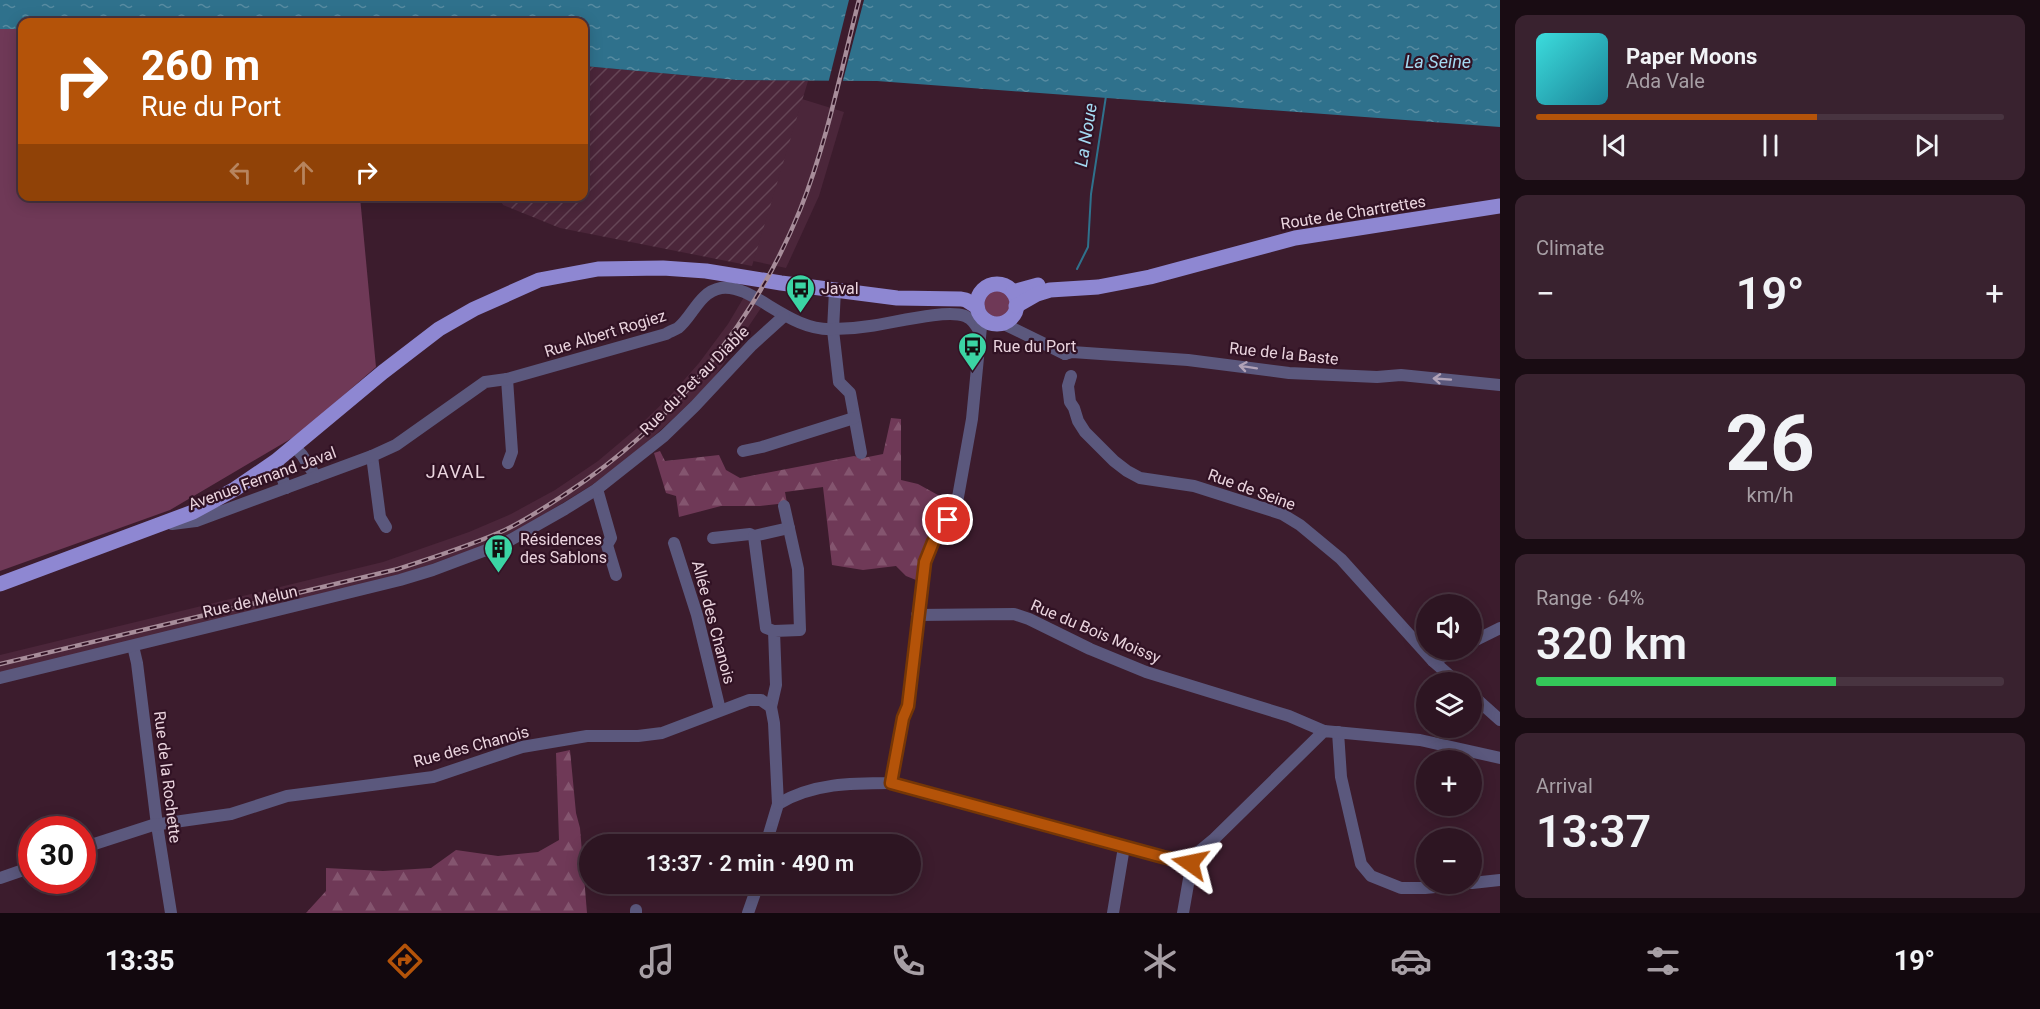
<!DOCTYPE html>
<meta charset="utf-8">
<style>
:root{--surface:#2d1522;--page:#39222f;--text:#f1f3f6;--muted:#a79fa5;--line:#483440;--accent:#b45309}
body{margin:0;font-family:Roboto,sans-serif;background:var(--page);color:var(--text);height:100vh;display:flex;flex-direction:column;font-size:22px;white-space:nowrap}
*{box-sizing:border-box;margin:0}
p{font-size:20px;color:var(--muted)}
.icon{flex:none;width:33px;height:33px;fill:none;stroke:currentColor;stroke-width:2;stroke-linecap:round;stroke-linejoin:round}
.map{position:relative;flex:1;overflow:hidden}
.panel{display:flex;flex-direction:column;gap:15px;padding:15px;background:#190c13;width:540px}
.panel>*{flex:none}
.guide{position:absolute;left:18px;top:18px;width:570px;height:183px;border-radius:12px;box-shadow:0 3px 15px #0003,0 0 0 2px var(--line);background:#b45309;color:#fff;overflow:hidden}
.controls{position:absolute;left:1416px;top:594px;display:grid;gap:12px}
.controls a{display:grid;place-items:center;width:66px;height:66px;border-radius:50%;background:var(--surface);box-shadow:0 3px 15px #0003,0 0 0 2px var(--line);font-size:30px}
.speed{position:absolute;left:18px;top:816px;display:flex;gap:12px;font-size:30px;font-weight:700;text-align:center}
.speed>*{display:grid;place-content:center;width:78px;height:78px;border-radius:50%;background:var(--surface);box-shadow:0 3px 15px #0003,0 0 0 2px var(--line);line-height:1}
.speed .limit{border:9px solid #d22;background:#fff;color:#111}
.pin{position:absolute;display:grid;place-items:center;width:51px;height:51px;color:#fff;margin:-26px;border:3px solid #fff;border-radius:50%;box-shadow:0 2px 6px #0007}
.me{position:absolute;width:66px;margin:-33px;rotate:282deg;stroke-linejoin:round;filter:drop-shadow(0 0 4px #0008)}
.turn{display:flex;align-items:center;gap:21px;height:126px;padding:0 24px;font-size:27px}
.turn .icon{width:78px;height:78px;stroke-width:2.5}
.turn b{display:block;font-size:42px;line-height:51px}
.lanes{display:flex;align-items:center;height:57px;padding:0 24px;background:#0003;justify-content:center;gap:30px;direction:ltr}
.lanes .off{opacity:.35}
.big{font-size:45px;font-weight:600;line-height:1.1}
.panel .tile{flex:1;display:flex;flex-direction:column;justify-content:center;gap:9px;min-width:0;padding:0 21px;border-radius:12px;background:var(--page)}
.panel .dial{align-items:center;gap:0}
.dial b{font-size:78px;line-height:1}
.song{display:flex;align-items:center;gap:18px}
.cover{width:72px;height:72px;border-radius:9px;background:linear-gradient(135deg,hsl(180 70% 55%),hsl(190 70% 35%))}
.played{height:6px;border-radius:3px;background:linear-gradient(90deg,var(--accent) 60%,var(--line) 60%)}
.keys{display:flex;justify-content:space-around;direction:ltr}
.heat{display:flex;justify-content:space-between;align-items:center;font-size:33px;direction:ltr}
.charge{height:9px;border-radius:4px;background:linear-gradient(90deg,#34c759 64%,var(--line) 0)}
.trip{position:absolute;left:579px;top:834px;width:342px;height:60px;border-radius:30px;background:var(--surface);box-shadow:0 3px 15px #0003,0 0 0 2px var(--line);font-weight:600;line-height:60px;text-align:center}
.menu{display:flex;height:96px;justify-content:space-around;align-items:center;background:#12080e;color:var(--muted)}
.menu .icon{width:42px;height:42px}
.menu .active{color:var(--accent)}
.menu b{font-size:27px;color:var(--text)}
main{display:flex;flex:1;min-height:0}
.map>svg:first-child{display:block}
.built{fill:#4b263a}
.industrial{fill:url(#industrial-furrows)}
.green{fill:#6f3957}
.forest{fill:url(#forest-firs)}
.water{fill:url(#water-ripples)}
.pier{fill:#3c1c2d}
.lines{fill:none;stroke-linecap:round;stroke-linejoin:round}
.stream{stroke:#2f718c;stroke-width:2}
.minor{stroke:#5b587d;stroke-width:12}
.major{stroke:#8e87d2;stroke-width:15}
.rail-casing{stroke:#a78d9a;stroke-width:4.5}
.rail{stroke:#311224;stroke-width:2;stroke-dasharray:7;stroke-linecap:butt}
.oneway{stroke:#b1a2b7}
.route-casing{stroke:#753606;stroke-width:15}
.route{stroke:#b45309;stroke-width:10}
.labels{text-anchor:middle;stroke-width:4.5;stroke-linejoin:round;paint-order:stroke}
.street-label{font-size:16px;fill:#ead4de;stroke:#311224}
.poi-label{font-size:16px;fill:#ead4de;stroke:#311224;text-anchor:start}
.water-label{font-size:18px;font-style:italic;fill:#a3d8f0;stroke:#311224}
.neighbourhood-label{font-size:18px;letter-spacing:1.5px;fill:#ead4de;stroke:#311224}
</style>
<main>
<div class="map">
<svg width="1500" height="913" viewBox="0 0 1500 913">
<defs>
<pattern id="industrial-furrows" width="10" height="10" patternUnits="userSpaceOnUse" patternTransform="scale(1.5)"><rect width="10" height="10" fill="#4b263a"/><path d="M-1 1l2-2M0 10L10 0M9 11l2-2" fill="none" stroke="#654556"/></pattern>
<pattern id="forest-firs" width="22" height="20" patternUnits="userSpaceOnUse" patternTransform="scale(1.5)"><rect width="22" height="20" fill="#6f3957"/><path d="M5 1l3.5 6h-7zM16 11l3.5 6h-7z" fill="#84556f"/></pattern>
<pattern id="water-ripples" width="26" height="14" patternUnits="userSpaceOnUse" patternTransform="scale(1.5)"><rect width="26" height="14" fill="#2f718c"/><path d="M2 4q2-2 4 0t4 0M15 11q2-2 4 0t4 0" fill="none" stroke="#578ba1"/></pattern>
</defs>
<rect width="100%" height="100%" fill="#3c1c2d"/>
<g class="built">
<polygon points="802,99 844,112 819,196 786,268 753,261"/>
<polygon points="744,297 761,308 712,381 675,417 637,451 600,480 525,526 488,544 401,575 0,675 0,655 383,562 469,532 511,514 555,490 598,461 636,429 669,397 699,363 728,324"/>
</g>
<polygon class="industrial" points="584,66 737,80 808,81 752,266 560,228 503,205 501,197 584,196"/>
<g class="green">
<polygon points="0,29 22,29 22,196 360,197 376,367 299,434 170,510 0,571"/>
<circle cx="998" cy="303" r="14"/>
</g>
<g class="forest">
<polygon points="891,418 901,419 901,480 918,484 947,500 929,534 916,580 906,576 896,566 863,570 832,565 823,487 785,492 787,503 760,506 721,506 679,517 676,496 666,493 654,453 660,451 665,461 719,455 726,470 740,478 854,456 863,458 883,454"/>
<polygon points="570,750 576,813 580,828 587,913 306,913 326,891 326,868 383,871 431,868 456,850 498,856 538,852 559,840 556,753"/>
</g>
<polygon class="water" points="0,0 1500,0 1500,127 877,81 737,80 584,66 584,22 22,22 22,29 0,29"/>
<polygon class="pier" points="849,0 864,0 842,84 828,84"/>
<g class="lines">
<polyline class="stream" points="1077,269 1088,247 1091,194 1106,96"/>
<g class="minor">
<polyline points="835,290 833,330 839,382 850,393 861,453"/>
<polyline points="1002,323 1065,354"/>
<polyline points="1065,354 1072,352 1188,360 1289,373 1377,377 1401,375 1500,385"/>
<polyline points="1071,376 1068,386 1070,402 1074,408 1078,421 1085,432 1114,461 1127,471 1140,478 1194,486 1282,514 1300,525 1341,559 1433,661 1457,682"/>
<polyline points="507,379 512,452 508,463"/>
<polyline points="295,447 302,455 316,477"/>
<polyline points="743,451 762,447 854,418"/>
<polyline points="372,456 380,517 386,527"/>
<polyline points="276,461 286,488"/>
<polyline points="597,489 611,538 607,545 616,575"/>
<path d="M172 524 196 521 372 456 396 445 485 382 507 379 666 334C669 332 674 330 678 328 693 316 699 292 721 288 753 283 788 332 834 329 846 329 858 328 870 326 893 323 945 309 965 316 973 319 977 326 980 333"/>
<polyline points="713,538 750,534 754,536"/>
<polyline points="674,543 697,615 720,710"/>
<polyline points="917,615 1014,614 1029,619 1090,649 1146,672 1289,716 1324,731"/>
<polyline points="774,631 766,628 754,536 789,528"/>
<polyline points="1472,642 1500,628"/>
<polyline points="133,646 137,663 157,825 171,913"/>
<polyline points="1433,661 1457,650"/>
<polyline points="0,678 400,580 433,570 505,543 565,509 597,489 664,436 695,406 752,345 784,316"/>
<polyline points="1472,695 1500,720"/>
<polyline points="771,707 776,685 774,631 800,630 798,569 784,506"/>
<polyline points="1338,732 1341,777 1361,864 1371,876 1401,888 1425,888 1466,884"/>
<polyline points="891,783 1129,848 1190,863"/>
<path d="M766 844 778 804C813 783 852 783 891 783L903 718 908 706 925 562 933 542 948 520 958 497 972 419 981 327 979 312"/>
<polyline points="82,848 153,825 231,814 287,796 433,777 522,747 587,736 638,736 662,733 749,700 761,700 771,707 774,723 778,804"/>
<polyline points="1190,863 1196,854 1213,840 1324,731 1420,740 1500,758"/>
<polyline points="0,878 32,867"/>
<polyline points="1472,883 1500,880"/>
<polyline points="636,910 636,913"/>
<polyline points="748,913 755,893 756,884"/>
<polyline points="1113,913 1124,847"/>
<polyline points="1183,913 1190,873 1190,863"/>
</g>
<g class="major">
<circle cx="997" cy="304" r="20"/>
<polyline points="1013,292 1038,285"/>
<polyline points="1016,306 1037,294 1050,290 1098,287 1150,277 1295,238 1500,206"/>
<polyline points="0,584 193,512 235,489 276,461 383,372 439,329 474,309 539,280 598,269 663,268 706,271 781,283 897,298 961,299 966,300 977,307"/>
</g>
<defs>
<path id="rail" d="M0 664 398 569C434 557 470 546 505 530 526 520 547 506 567 493 672 424 753 326 800 210 827 143 841 70 859 0"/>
</defs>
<use href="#rail" class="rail-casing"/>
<use href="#rail" class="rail"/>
</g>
<defs><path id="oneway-shaft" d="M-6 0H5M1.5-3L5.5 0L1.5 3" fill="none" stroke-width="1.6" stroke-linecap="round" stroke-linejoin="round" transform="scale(1.5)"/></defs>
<g class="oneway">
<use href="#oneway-shaft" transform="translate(1248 367) rotate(-171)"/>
<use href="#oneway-shaft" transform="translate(1442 379) rotate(-176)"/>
</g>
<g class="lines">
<defs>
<polyline id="route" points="948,520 933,542 925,562 908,706 903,718 891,783 1163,857 1190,863"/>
</defs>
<use href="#route" class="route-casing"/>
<use href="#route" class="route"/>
</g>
<defs>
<symbol id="bus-pin" viewBox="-11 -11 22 30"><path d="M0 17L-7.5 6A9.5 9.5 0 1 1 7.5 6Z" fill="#3bd4a4" stroke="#311224"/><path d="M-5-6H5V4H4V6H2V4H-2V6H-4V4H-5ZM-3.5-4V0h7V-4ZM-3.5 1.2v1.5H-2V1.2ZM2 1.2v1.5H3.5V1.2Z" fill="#111"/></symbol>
<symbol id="building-pin" viewBox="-11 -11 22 30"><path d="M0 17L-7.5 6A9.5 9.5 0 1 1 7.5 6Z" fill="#3bd4a4" stroke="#311224"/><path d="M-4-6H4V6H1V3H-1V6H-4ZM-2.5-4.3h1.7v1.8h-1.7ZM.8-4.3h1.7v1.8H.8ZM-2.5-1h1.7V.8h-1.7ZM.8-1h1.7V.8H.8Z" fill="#111"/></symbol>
</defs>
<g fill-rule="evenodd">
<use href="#bus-pin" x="784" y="272" width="33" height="45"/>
<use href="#bus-pin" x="956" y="330" width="33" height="45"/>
<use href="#building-pin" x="482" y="532" width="33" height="45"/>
</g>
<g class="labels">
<g class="street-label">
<text transform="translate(1353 212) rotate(-9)" y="6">Route de Chartrettes</text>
<text transform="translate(605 333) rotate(-17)" y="6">Rue Albert Rogiez</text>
<text transform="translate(1284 353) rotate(6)" y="6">Rue de la Baste</text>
<text transform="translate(694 380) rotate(-45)" y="6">Rue du Pet au Diable</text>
<text transform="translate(262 478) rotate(-20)" y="6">Avenue Fernand Javal</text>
<text transform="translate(1252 489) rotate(20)" y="6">Rue de Seine</text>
<text transform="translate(250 601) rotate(-13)" y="6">Rue de Melun</text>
<text transform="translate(714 622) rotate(75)" y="6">Allée des Chanois</text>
<text transform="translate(1096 631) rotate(23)" y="6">Rue du Bois Moissy</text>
<text transform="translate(471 746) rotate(-15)" y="6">Rue des Chanois</text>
<text transform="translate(168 777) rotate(83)" y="6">Rue de la Rochette</text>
</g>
<g class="poi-label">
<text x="821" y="294">Javal</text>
<text x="993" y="352">Rue du Port</text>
<text x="520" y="545">Résidences<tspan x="520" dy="18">des Sablons</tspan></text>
</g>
<g class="water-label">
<text x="1438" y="68">La Seine</text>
<text transform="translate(1086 135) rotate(-81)" y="6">La Noue</text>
</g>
<g class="neighbourhood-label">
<text x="456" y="478">JAVAL</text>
</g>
</g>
</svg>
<div class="controls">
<a><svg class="icon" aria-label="sound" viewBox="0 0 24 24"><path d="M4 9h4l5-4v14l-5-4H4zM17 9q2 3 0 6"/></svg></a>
<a><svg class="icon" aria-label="layers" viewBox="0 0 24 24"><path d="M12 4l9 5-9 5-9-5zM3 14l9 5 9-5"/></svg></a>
<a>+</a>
<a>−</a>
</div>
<div class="speed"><div class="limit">30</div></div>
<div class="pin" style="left:948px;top:520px;background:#d93025"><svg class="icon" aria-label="arrive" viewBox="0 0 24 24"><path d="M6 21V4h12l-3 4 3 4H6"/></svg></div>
<svg class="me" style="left:1190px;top:863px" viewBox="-20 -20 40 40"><path d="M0-17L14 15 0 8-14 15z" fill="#b45309" stroke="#fff" stroke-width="4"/></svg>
<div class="trip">13:37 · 2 min · 490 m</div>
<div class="guide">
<div class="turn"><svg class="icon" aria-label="right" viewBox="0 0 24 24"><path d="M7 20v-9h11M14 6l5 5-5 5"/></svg><div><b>260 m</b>Rue du Port</div></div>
<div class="lanes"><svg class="icon off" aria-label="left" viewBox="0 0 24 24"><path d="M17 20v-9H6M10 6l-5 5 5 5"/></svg><svg class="icon off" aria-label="ahead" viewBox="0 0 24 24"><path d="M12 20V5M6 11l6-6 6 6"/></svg><svg class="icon" aria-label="right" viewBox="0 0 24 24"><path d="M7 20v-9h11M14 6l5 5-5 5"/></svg></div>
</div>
</div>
<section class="panel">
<div class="tile">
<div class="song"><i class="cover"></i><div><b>Paper Moons</b><p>Ada Vale</p></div></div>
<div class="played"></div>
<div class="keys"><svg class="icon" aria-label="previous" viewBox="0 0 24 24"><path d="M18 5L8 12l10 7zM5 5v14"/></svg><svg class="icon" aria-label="pause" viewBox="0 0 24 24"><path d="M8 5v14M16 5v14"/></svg><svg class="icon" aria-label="next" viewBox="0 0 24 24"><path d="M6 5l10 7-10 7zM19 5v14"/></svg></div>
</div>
<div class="tile"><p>Climate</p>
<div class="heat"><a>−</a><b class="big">19°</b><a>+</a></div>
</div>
<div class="tile dial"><b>26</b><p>km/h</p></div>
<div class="tile"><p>Range · 64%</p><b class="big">320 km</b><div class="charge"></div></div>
<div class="tile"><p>Arrival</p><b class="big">13:37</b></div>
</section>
</main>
<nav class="menu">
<b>13:35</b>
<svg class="icon active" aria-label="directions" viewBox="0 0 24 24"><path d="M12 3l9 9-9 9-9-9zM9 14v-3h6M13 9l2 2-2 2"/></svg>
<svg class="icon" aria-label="music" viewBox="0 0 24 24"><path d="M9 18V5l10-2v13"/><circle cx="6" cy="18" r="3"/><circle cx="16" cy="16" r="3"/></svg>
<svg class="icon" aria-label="phone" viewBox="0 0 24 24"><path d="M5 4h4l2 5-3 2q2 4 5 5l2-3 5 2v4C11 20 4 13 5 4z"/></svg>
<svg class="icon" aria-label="climate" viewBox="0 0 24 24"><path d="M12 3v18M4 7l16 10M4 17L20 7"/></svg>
<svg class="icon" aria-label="car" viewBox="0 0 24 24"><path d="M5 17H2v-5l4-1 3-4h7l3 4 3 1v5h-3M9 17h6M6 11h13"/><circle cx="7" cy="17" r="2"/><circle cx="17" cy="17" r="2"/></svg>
<svg class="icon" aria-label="filters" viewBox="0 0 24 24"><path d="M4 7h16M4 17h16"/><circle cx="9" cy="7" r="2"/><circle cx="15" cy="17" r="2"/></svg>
<b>19°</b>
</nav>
